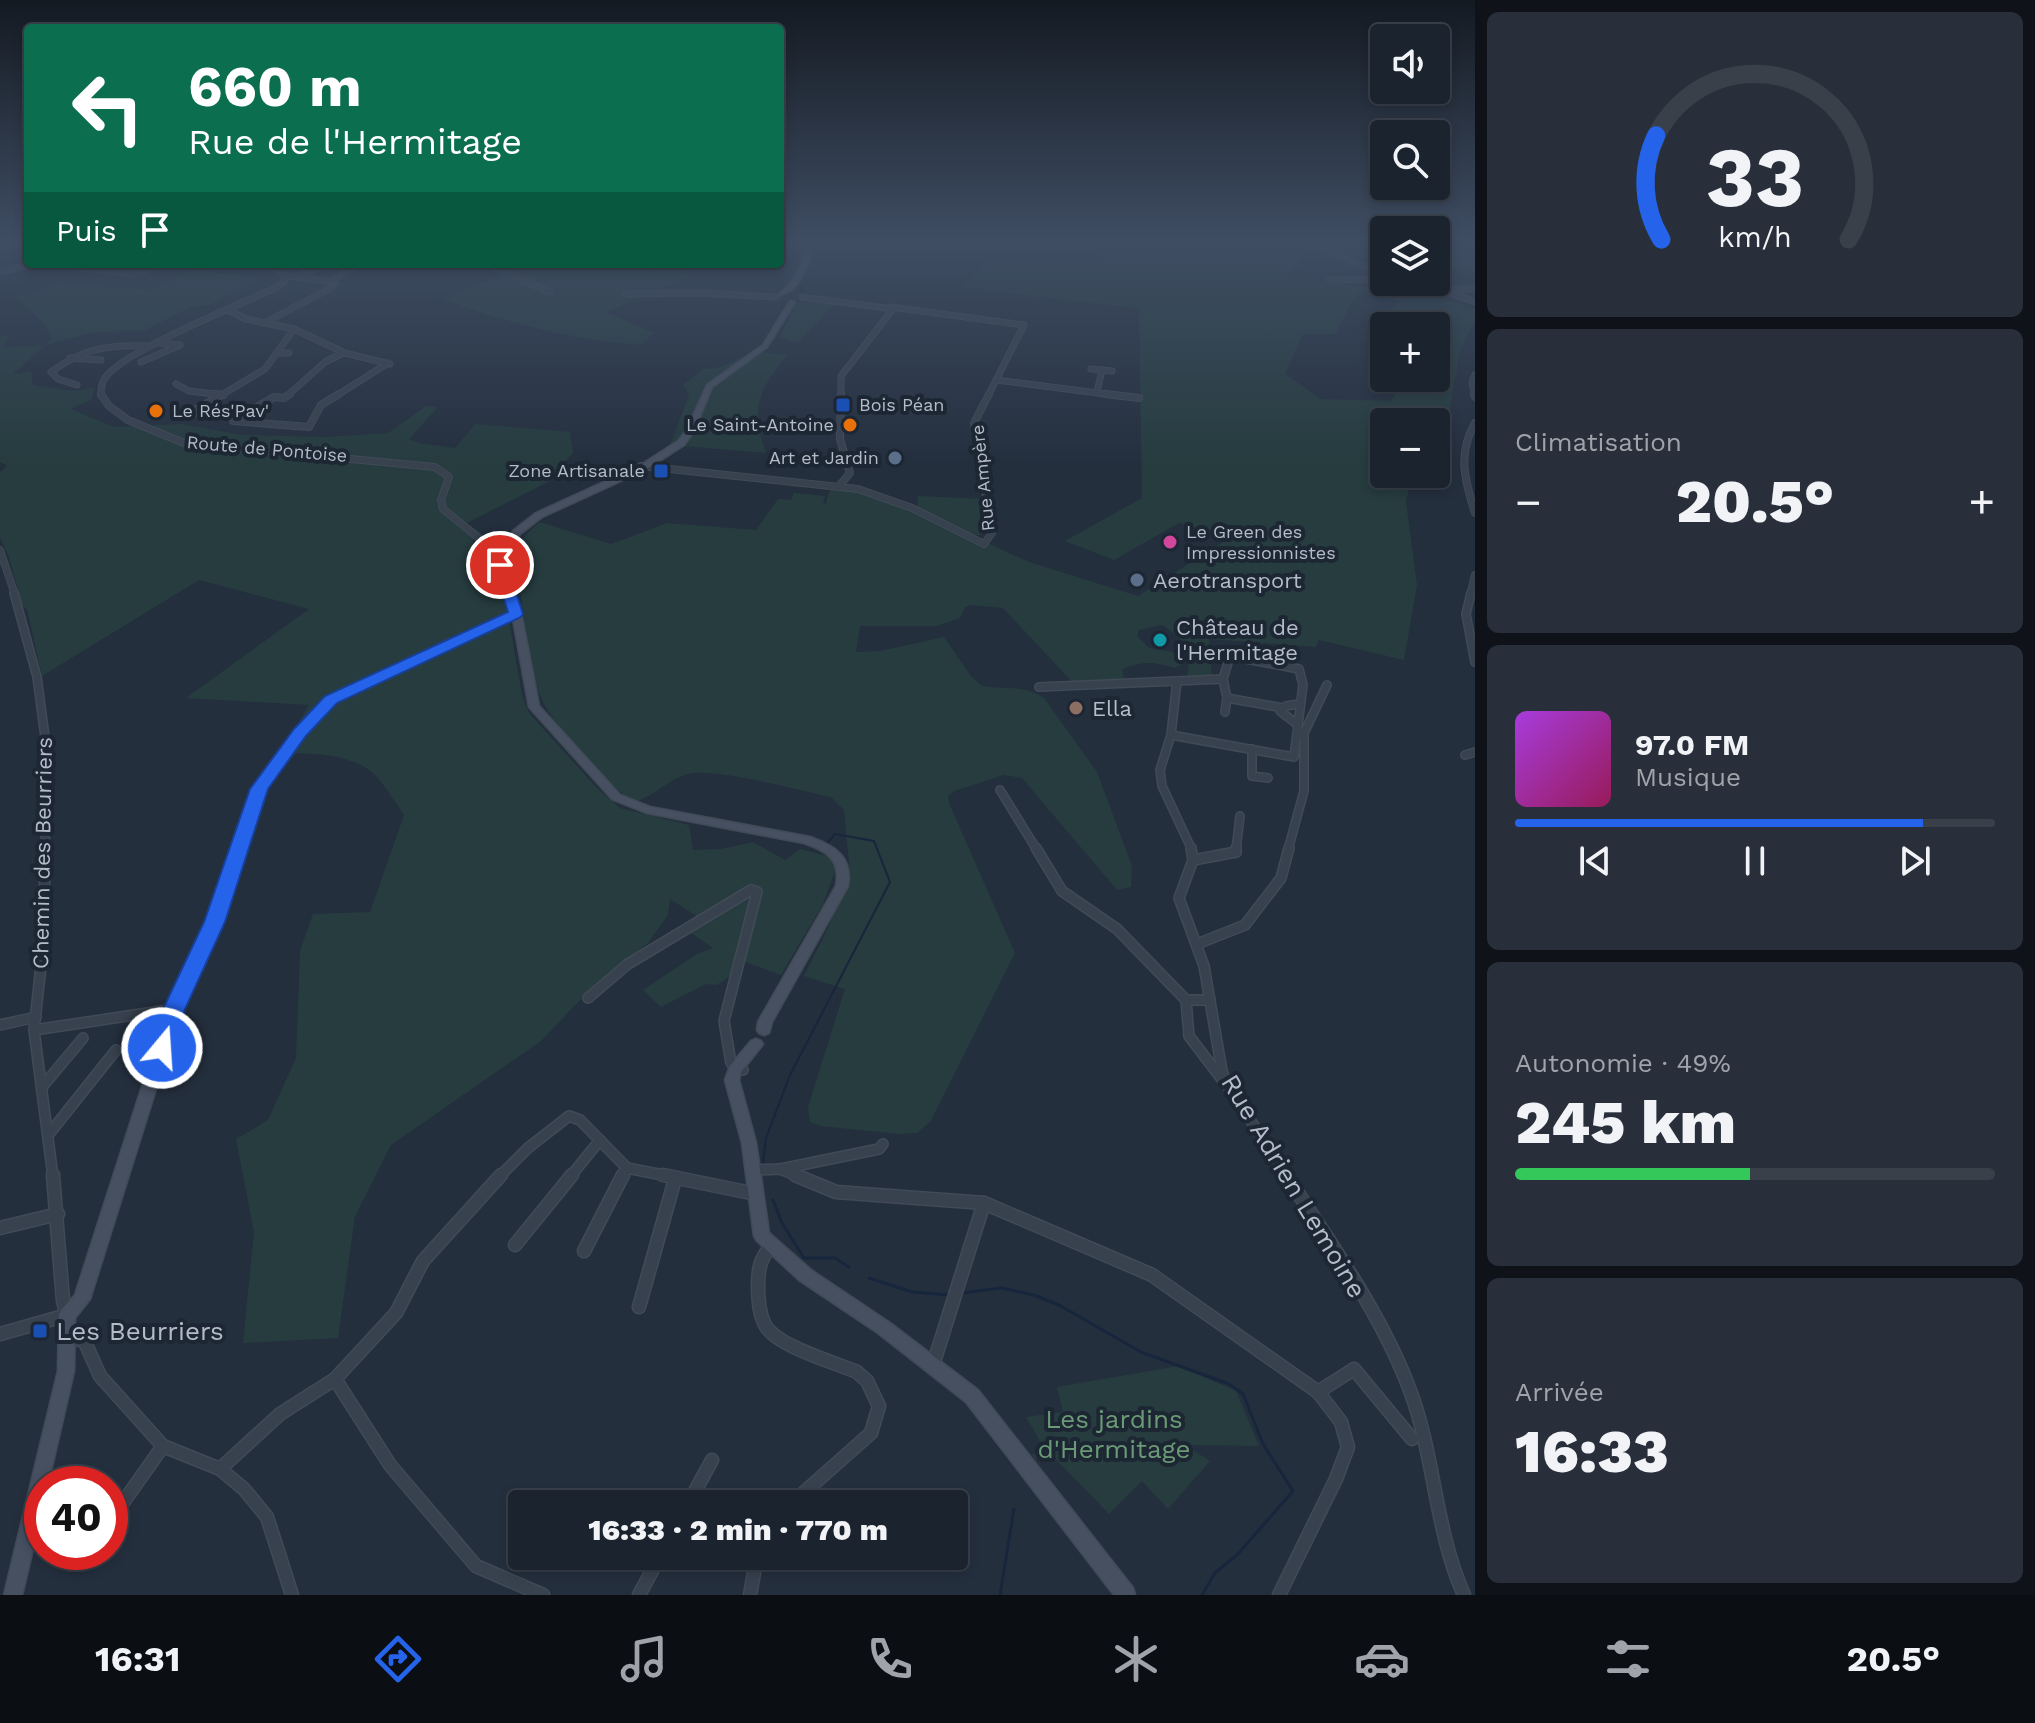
<!DOCTYPE html>
<html lang="fr">
<meta charset="utf-8">
<style>
:root{--surface:#1b232e;--page:#282f3a;--text:#f1f3f6;--muted:#a0a4aa;--line:#39404a;--accent:#2563eb}
body{margin:0;font-family:"Work Sans",sans-serif;background:var(--page);color:var(--text);height:100vh;display:flex;flex-direction:column;font-size:30px;white-space:nowrap}
*{box-sizing:border-box;margin:0}
p{font-size:26px;color:var(--muted)}
.icon{flex:none;width:44px;height:44px;fill:none;stroke:currentColor;stroke-width:2;stroke-linecap:round;stroke-linejoin:round}
.map{position:relative;flex:1;overflow:hidden}
.sheet{display:flex;flex-direction:column;gap:12px;padding:12px;background:#0f1319;width:560px}
.sheet>*{flex:none}
.banner{position:absolute;left:24px;top:24px;width:760px;height:244px;border-radius:8px;box-shadow:0 4px 12px #0003,0 0 0 2px var(--line);background:#0b6e4f;color:#fff;overflow:hidden}
.controls{position:absolute;left:1370px;top:24px;display:grid;gap:16px}
.controls a{display:grid;place-items:center;width:80px;height:80px;border-radius:8px;background:var(--surface);box-shadow:0 4px 12px #0003,0 0 0 2px var(--line);font-size:40px}
.speed{position:absolute;left:24px;top:1466px;display:flex;gap:16px;font-size:40px;font-weight:700;text-align:center}
.speed>*{display:grid;place-content:center;width:104px;height:104px;border-radius:50%;background:var(--surface);box-shadow:0 4px 12px #0003,0 0 0 2px var(--line);line-height:1}
.speed .limit{border:12px solid #d22;background:#fff;color:#111}
.pin{position:absolute;display:grid;place-items:center;width:68px;height:68px;color:#fff;margin:-34px;border:4px solid #fff;border-radius:50%;box-shadow:0 2px 8px #0007}
.me{position:absolute;width:88px;margin:-44px;rotate:18deg;stroke-linejoin:round;filter:drop-shadow(0 0 6px #0008)}
.turn{display:flex;align-items:center;gap:28px;height:168px;padding:0 32px;font-size:36px}
.turn .icon{width:104px;height:104px;stroke-width:2.5}
.turn b{display:block;font-size:56px;line-height:68px}
.then{display:flex;align-items:center;height:76px;padding:0 32px;background:#0003;gap:16px;font-size:30px}
.big{font-size:60px;font-weight:800;line-height:1.1}
.sheet .widget{flex:1;display:flex;flex-direction:column;justify-content:center;gap:12px;min-width:0;padding:0 28px;border-radius:12px;background:var(--page)}
.sheet .dial{align-items:center;gap:0}
.dial svg{height:208px;overflow:visible;fill:none;stroke:var(--line);stroke-width:7;stroke-linecap:round;text-anchor:middle}
.dial text{fill:var(--text);stroke:none}
.song{display:flex;align-items:center;gap:24px}
.cover{width:96px;height:96px;border-radius:12px;background:linear-gradient(135deg,hsl(280 70% 55%),hsl(330 70% 35%))}
.played{height:8px;border-radius:4px;background:linear-gradient(90deg,var(--accent) 85%,var(--line) 85%)}
.keys{display:flex;justify-content:space-around;direction:ltr}
.heat{display:flex;justify-content:space-between;align-items:center;font-size:44px;direction:ltr}
.charge{height:12px;border-radius:6px;background:linear-gradient(90deg,#34c759 49%,var(--line) 0)}
.trip{position:absolute;left:508px;top:1490px;width:460px;height:80px;border-radius:8px;background:var(--surface);box-shadow:0 4px 12px #0003,0 0 0 2px var(--line);font-weight:800;line-height:80px;text-align:center}
.tab-bar{display:flex;height:128px;justify-content:space-around;align-items:center;background:#0b0e12;color:var(--muted)}
.tab-bar .icon{width:56px;height:56px}
.tab-bar .on{color:var(--accent)}
.tab-bar b{font-size:36px;color:var(--text)}
main{display:flex;flex:1;min-height:0}
.map>svg:first-child{display:block}
.green{fill:#263c3f;fill-rule:evenodd}
.lines{fill:none;stroke-linecap:round;stroke-linejoin:round}
.stream-far1{stroke:#17263c;stroke-width:2}
.stream{stroke:#17263c;stroke-width:3}
.street-far4-casing{stroke:#414a57;stroke-width:7}
.street-far3-casing{stroke:#414a57;stroke-width:8}
.street-far2-casing{stroke:#414a57;stroke-width:10}
.street-far1-casing{stroke:#414a57;stroke-width:12}
.street-casing{stroke:#414a57;stroke-width:15}
.secondary-casing{stroke:#414a57;stroke-width:3}
.street-far4{stroke:#38414e;stroke-width:5}
.street-far3{stroke:#38414e;stroke-width:6}
.street-far2{stroke:#38414e;stroke-width:7}
.street-far1{stroke:#38414e;stroke-width:9}
.street{stroke:#38414e;stroke-width:12}
.secondary{fill:#465061;fill-rule:evenodd}
.route{fill:#2563eb;stroke:#184099;stroke-width:2}
.transit-dot{fill:#1a4fb4;stroke:#1d2633;stroke-width:3}
.food-dot{fill:#e8710a;stroke:#1d2633;stroke-width:3}
.service-dot{fill:#5c6f8a;stroke:#1d2633;stroke-width:3}
.hotel-dot{fill:#d1479c;stroke:#1d2633;stroke-width:3}
.culture-dot{fill:#0f9aa8;stroke:#1d2633;stroke-width:3}
.education-dot{fill:#8d6e63;stroke:#1d2633;stroke-width:3}
.labels{text-anchor:middle;stroke-width:8;stroke-linejoin:round;paint-order:stroke}
.far-poi-label{font-size:18px;fill:#b4bcc9;stroke:#1d2633;text-anchor:start}
.far-street-label{font-size:18px;fill:#b4bcc9;stroke:#1d2633}
.poi-label{font-size:22px;fill:#b4bcc9;stroke:#1d2633;text-anchor:start}
.street-label{font-size:22px;fill:#b4bcc9;stroke:#1d2633}
.near-street-label{font-size:26px;fill:#b4bcc9;stroke:#1d2633}
.near-poi-label{font-size:26px;fill:#b4bcc9;stroke:#1d2633;text-anchor:start}
.near-park-label{font-size:26px;fill:#6b9a76;stroke:#1d2633}
</style>
<main>
<div class="map">
<svg width="1475" height="1595" viewBox="0 0 1475 1595">
<rect width="100%" height="100%" fill="#242f3e"/>
<g class="green">
<path d="M1082 239H1289L1296 243 1302 259 1288 275 1360 287 1401 286 1475 309V320L1460 351 1450 408 1436 422H1384V474H1413L1406 501 1417 585 1404 660 1319 640 1315 647 1209 639 1212 677H1187C1192 650 1184 639 1162 625L1139 630 1137 636 1149 648 1179 653 1182 664 1175 668C1156 662 1140 660 1122 670L1124 679 1077 687 1003 608 972 605 965 607 960 618 936 626H860L856 652 880 651 944 637 971 676 982 686C1005 690 1023 684 1044 698L1097 772 1132 866 1131 887 1117 890 1022 778 1004 775 954 791 948 796 949 803 1015 953 930 1122 917 1133 900 1134 821 1126 810 1122 808 1107 845 989 804 976 827 930 850 872 844 810 831 797C798 790 724 770 694 773 669 776 656 797 633 802 607 784 556 729 542 700 531 677 525 619 520 591L513 589 505 559C519 546 525 533 540 522L611 544 667 523 756 530 778 499 791 500 794 493 825 496 823 503 826 504 830 488H848L912 508 918 505V496L983 499 988 530 980 535H970L1029 562 1138 596 1223 542 1205 530 1179 523 1114 560 1065 541 1142 498 1139 308 959 288 988 262 1102 263ZM1356 294 1400 300 1373 326 1384 330V326H1436V378H1406L1391 401 1321 399 1285 374 1302 335 1335 334Z"/>
<path d="M1302 239H1384V253C1363 265 1342 249 1321 242 1314 240 1308 242 1302 239Z"/>
<polygon points="1436,239 1475,239 1475,271 1436,267"/>
<path d="M528 264H602L656 272 676 265 693 267 686 278 606 312 654 333 640 345C572 340 507 323 443 299Z"/>
<path d="M198 270 261 278 211 304 190 307 146 330 91 333 46 345 13 374 31 372 33 385 72 391 94 388 92 399 71 409 114 427 180 424 243 435 324 437 388 433 426 406 438 407 409 439 419 443 455 448 475 424 570 432 573 453 548 482 467 523 490 540H472L483 552 509 606 510 614 497 626 509 620 522 695 529 713 597 788 620 808 689 825 693 850 721 849 753 842 785 860 800 849 831 857 838 863 823 904 781 975 737 959 730 976 717 985 706 984 661 1007 643 990 697 954 713 948 688 931 704 921 670 899 668 915 648 943 584 996 541 1041 391 1145 355 1216 338 1338 243 1343 254 1232 236 1139 268 1120 296 1058 300 951 313 914 370 912 404 815C395 802 386 787 375 775 355 754 306 751 279 755L309 705 186 698 309 609 199 580 42 676 27 609 22 606 9 557 0 538V472L7 466 0 462V336H10L3 347 45 345 51 339 46 326 16 296 29 295 58 284 152 291 185 272Z"/>
<polygon points="807,302 834,304 798,343 780,337 796,303"/>
<path d="M756 351 788 355C758 388 750 410 766 453L670 445 689 395 683 385 703 369 718 368Z"/>
<polygon points="1179,1366 1236,1391 1259,1446 1190,1445 1193,1450 1210,1461 1168,1509 1142,1481 1109,1514 1049,1452 1035,1459 1032,1455 1044,1448 1026,1417 1063,1412 1057,1387"/>
</g>
<g class="lines">
<g class="stream-far1">
<polyline points="800,287 804,295"/>
<polyline points="763,1162 766,1138 790,1075 890,882 874,841 835,834 828,842"/>
</g>
<g class="stream">
<polyline points="773,1200 782,1223 804,1258 835,1258 849,1267"/>
<polyline points="869,1278 912,1292 950,1295"/>
<polyline points="962,1293 1001,1288 1034,1295 1059,1305 1141,1352 1229,1384 1243,1394 1263,1444 1293,1491 1237,1555 1215,1573 1202,1595"/>
<polyline points="1000,1595 1014,1509"/>
</g>
<defs>
<g id="street-far4">
<polyline points="1299,239 1384,274"/>
<polyline points="0,242 17,246 28,259"/>
<polyline points="45,264 134,274 167,264"/>
<polyline points="270,264 285,276"/>
<polyline points="485,264 550,292"/>
<polyline points="0,272 32,264"/>
<polyline points="285,276 330,281 360,264"/>
<polyline points="298,276 327,264"/>
<polyline points="1330,280 1384,279"/>
<polyline points="1419,282 1475,302"/>
<polyline points="1445,289 1475,289"/>
<polyline points="625,294 699,293 777,297"/>
<polyline points="802,297 893,309 841,376 841,396"/>
<polyline points="891,307 1024,325 988,396"/>
<polyline points="228,310 246,319 294,329 345,353 390,364"/>
<polyline points="264,323 329,289 335,283 333,280"/>
<polyline points="276,353 289,353"/>
<polyline points="70,358 101,360"/>
<polyline points="141,362 180,345 158,343"/>
<polyline points="1091,369 1112,371"/>
<polyline points="996,380 1121,396"/>
<polyline points="176,384 189,391 223,395"/>
<path d="M77 385 58 379 51 372C82 349 109 344 147 346"/>
<polyline points="1097,392 1102,370"/>
<path d="M101 396C101 389 101 383 105 378 122 352 241 304 275 288L285 281V276"/>
<polyline points="220,396 265,369 294,329"/>
<polyline points="287,396 325,362 343,353"/>
<polyline points="336,396 388,363"/>
<polyline points="1475,396 1472,382 1475,375"/>
</g>
<g id="street-far3">
<polyline points="101,394 109,406 128,420 184,443 435,467 449,477 441,500 443,509 491,548"/>
<polyline points="213,394 223,395"/>
<polyline points="290,394 284,398 274,397 233,421 309,427 321,405 339,394"/>
<polyline points="1105,394 1139,398"/>
<polyline points="1474,394 1475,397"/>
<polyline points="207,416 192,412 223,394"/>
<path d="M1475 423C1457 454 1465 481 1475 513"/>
<polyline points="641,466 858,489 912,508 984,544 992,533 974,423 989,394"/>
<polyline points="839,486 850,473 840,439 841,394"/>
<polyline points="0,550 15,595"/>
<polyline points="1470,595 1475,575"/>
</g>
<g id="street-far2">
<polyline points="14,593 37,677 47,752 45,850"/>
<polyline points="1471,593 1466,614 1475,662"/>
<polyline points="1223,679 1227,698 1225,712"/>
<polyline points="1177,681 1171,735 1160,770 1162,786 1192,850"/>
<polyline points="1039,687 1223,679 1230,656 1299,669 1303,685 1294,757 1171,735"/>
<polyline points="1227,698 1283,708"/>
<polyline points="1297,724 1280,711 1286,706 1299,704"/>
<polyline points="1252,749 1252,776 1268,778"/>
<polyline points="1465,755 1475,752"/>
<polyline points="1000,790 1037,850"/>
<polyline points="1236,850 1240,816"/>
<polyline points="1288,850 1304,791 1304,733 1327,685"/>
</g>
<g id="street-far1">
<polyline points="45,848 44,938 34,1030 53,1177"/>
<polyline points="1036,848 1062,891 1117,929 1186,1000"/>
<polyline points="1191,848 1193,860 1179,898 1204,966 1222,1071 1227,1085 1288,1177"/>
<polyline points="1193,860 1236,852 1236,848"/>
<polyline points="1197,944 1245,925 1281,878 1289,848"/>
<polyline points="588,998 628,964 751,890 757,892 724,1021 731,1063 743,1070"/>
<polyline points="1186,1000 1189,1036 1221,1078"/>
<polyline points="1186,1000 1210,1000"/>
<polyline points="0,1025 36,1017"/>
<polyline points="34,1030 174,1009"/>
<polyline points="43,1086 83,1038"/>
<polyline points="49,1134 116,1050"/>
<polyline points="781,1169 879,1149 883,1144"/>
<polyline points="752,1170 780,1169 800,1177"/>
<polyline points="499,1177 528,1148 569,1116 580,1120 627,1168 673,1177"/>
<polyline points="570,1177 600,1140"/>
<polyline points="622,1177 627,1168"/>
</g>
<g id="street">
<polyline points="663,1175 756,1194"/>
<polyline points="795,1175 836,1192 984,1203 1152,1275 1318,1392 1341,1422 1348,1447 1336,1479 1279,1595"/>
<path d="M1286 1175C1331 1244 1383 1316 1411 1393 1435 1459 1435 1530 1464 1595"/>
<polyline points="0,1228 58,1214"/>
<polyline points="515,1245 572,1175"/>
<path d="M772 1246C760 1257 758 1270 758 1286 758 1298 759 1312 764 1323 774 1346 834 1362 857 1372L867 1381 879 1406 871 1433 791 1504"/>
<polyline points="584,1251 623,1175"/>
<polyline points="639,1307 675,1179"/>
<polyline points="0,1334 67,1315 63,1301 53,1175"/>
<polyline points="69,1339 84,1340 100,1376 163,1446 220,1469 244,1489 267,1517 292,1595"/>
<polyline points="933,1365 984,1203"/>
<polyline points="335,1379 390,1465 476,1566 543,1595"/>
<polyline points="1318,1392 1354,1369 1412,1439"/>
<polyline points="220,1469 280,1414 335,1379 396,1313 423,1261 501,1175"/>
<polyline points="688,1504 712,1460"/>
<polyline points="110,1521 163,1446"/>
<polyline points="639,1595 660,1556"/>
<polyline points="750,1595 757,1556"/>
</g>
<g id="secondary">
<path d="M810 239H816C809 259 803 290 780 295V293C798 281 803 259 810 239Z"/>
<path d="M790 301 795 302 767 347 712 387 694 431 684 445 647 469 542 517 520 534 516 541 519 547 505 561 504 573 520 607 539 706 620 795 650 807 810 837C835 846 853 857 848 886L772 1022 769 1033 764 1035 759 1033 757 1030 758 1022 836 886C841 859 827 851 804 843L647 813 612 799 529 707 513 619 335 702 304 735 264 789 221 922 181 1009 90 1299 75 1318 74 1371 48 1484H42V1511L22 1595H4L58 1371 59 1315 61 1310 75 1295 167 1009 209 922 254 789 296 731 327 698 511 613 490 561V548H496L498 558 511 547 508 541 513 531 536 513 641 465 678 441 686 431 707 385 763 345Z"/>
<polygon points="756,1039 761,1041 763,1044 741,1072 739,1080 756,1143 769,1233 811,1270 890,1323 978,1390 1133,1588 1135,1595 1114,1595 966,1402 878,1333 799,1280 757,1241 754,1236 742,1143 725,1080 730,1066 751,1041"/>
</g>
</defs>
<use href="#street-far4" class="street-far4-casing"/>
<use href="#street-far3" class="street-far3-casing"/>
<use href="#street-far2" class="street-far2-casing"/>
<use href="#street-far1" class="street-far1-casing"/>
<use href="#street" class="street-casing"/>
<use href="#secondary" class="secondary-casing"/>
<use href="#street-far4" class="street-far4"/>
<use href="#street-far3" class="street-far3"/>
<use href="#street-far2" class="street-far2"/>
<use href="#street-far1" class="street-far1"/>
<use href="#street" class="street"/>
<use href="#secondary" class="secondary"/>
</g>
<linearGradient id="sky" x2="0" y2="1"><stop stop-color="#141a22"/><stop offset="0.52" stop-color="#3f4d63"/><stop offset="1" stop-color="#3f4d63" stop-opacity="0"/></linearGradient>
<rect width="1475" height="463" fill="url(#sky)"/>
<polygon class="route" points="500,560 507,565 523,614 521,617 337,703 306,736 268,789 225,922 185,1009 173,1048 170,1053 162,1056 154,1053 151,1048 163,1009 204,922 250,789 294,729 325,696 508,612 493,565"/>
<g class="transit-dot">
<rect x="835" y="397" width="16" height="16" rx="4"/>
<rect x="653" y="463" width="16" height="16" rx="4"/>
<rect x="32" y="1323" width="16" height="16" rx="4"/>
</g>
<g class="food-dot">
<circle cx="156" cy="411" r="8"/>
<circle cx="850" cy="425" r="8"/>
</g>
<g class="service-dot">
<circle cx="895" cy="458" r="8"/>
<circle cx="1137" cy="580" r="8"/>
</g>
<circle class="hotel-dot" cx="1170" cy="542" r="8"/>
<circle class="culture-dot" cx="1160" cy="640" r="8"/>
<circle class="education-dot" cx="1076" cy="708" r="8"/>
<g class="labels">
<g class="far-poi-label">
<text x="859" y="411">Bois Péan</text>
<text x="172" y="417">Le Rés'Pav'</text>
<text x="834" y="431" text-anchor="end">Le Saint-Antoine</text>
<text x="879" y="464" text-anchor="end">Art et Jardin</text>
<text x="645" y="477" text-anchor="end">Zone Artisanale</text>
<text x="1186" y="538">Le Green des<tspan x="1186" dy="21">Impressionnistes</tspan></text>
</g>
<g class="far-street-label">
<text transform="translate(267 449) rotate(5)" y="6">Route de Pontoise</text>
<text transform="translate(983 478) rotate(-96)" y="6">Rue Ampère</text>
</g>
<g class="poi-label">
<text x="1153" y="588">Aerotransport</text>
<text x="1176" y="635">Château de<tspan x="1176" dy="25">l'Hermitage</tspan></text>
<text x="1092" y="716">Ella</text>
</g>
<g class="street-label">
<text transform="translate(42 853) rotate(-89)" y="8">Chemin des Beurriers</text>
</g>
<g class="near-street-label">
<text transform="translate(1294 1186) rotate(59)" y="9">Rue Adrien Lemoine</text>
</g>
<g class="near-poi-label">
<text x="56" y="1340">Les Beurriers</text>
</g>
<g class="near-park-label">
<text x="1114" y="1428">Les jardins<tspan x="1114" dy="30">d'Hermitage</tspan></text>
</g>
</g>
</svg>
<div class="controls">
<a><svg class="icon" aria-label="sound" viewBox="0 0 24 24"><path d="M4 9h4l5-4v14l-5-4H4zM17 9q2 3 0 6"/></svg></a>
<a><svg class="icon" aria-label="search" viewBox="0 0 24 24"><circle cx="10" cy="10" r="6"/><path d="M15 15l6 6"/></svg></a>
<a><svg class="icon" aria-label="layers" viewBox="0 0 24 24"><path d="M12 4l9 5-9 5-9-5zM3 14l9 5 9-5"/></svg></a>
<a>+</a>
<a>−</a>
</div>
<div class="speed"><div class="limit">40</div></div>
<div class="pin" style="left:500px;top:565px;background:#d93025"><svg class="icon" aria-label="arrive" viewBox="0 0 24 24"><path d="M6 21V4h12l-3 4 3 4H6"/></svg></div>
<svg class="me" style="left:162px;top:1048px" viewBox="-20 -20 40 40"><circle r="17" fill="#2563eb" stroke="#fff" stroke-width="3"/><path d="M0-11L8 9 0 5-8 9z" fill="#fff"/></svg>
<div class="trip">16:33 · 2 min · 770 m</div>
<div class="banner">
<div class="turn"><svg class="icon" aria-label="left" viewBox="0 0 24 24"><path d="M17 20v-9H6M10 6l-5 5 5 5"/></svg><div><b>660 m</b>Rue de l'Hermitage</div></div>
<div class="then">Puis<svg class="icon" aria-label="arrive" viewBox="0 0 24 24"><path d="M6 21V4h12l-3 4 3 4H6"/></svg></div>
</div>
</div>
<section class="sheet">
<div class="widget dial"><svg viewBox="0 0 100 80">
<path d="M14 69A42 42 0 1 1 86 69"/>
<path d="M14 69A42 42 0 0 1 12 29" stroke="#2563eb"/>
<text x="50" y="56" font-size="32" font-weight="700">33</text>
<text x="50" y="72" font-size="11">km/h</text>
</svg></div>
<div class="widget"><p>Climatisation</p>
<div class="heat"><a>−</a><b class="big">20.5°</b><a>+</a></div>
</div>
<div class="widget">
<div class="song"><i class="cover"></i><div><b>97.0 FM</b><p>Musique</p></div></div>
<div class="played"></div>
<div class="keys"><svg class="icon" aria-label="previous" viewBox="0 0 24 24"><path d="M18 5L8 12l10 7zM5 5v14"/></svg><svg class="icon" aria-label="pause" viewBox="0 0 24 24"><path d="M8 5v14M16 5v14"/></svg><svg class="icon" aria-label="next" viewBox="0 0 24 24"><path d="M6 5l10 7-10 7zM19 5v14"/></svg></div>
</div>
<div class="widget"><p>Autonomie · 49%</p><b class="big">245 km</b><div class="charge"></div></div>
<div class="widget"><p>Arrivée</p><b class="big">16:33</b></div>
</section>
</main>
<nav class="tab-bar">
<b>16:31</b>
<svg class="icon on" aria-label="directions" viewBox="0 0 24 24"><path d="M12 3l9 9-9 9-9-9zM9 14v-3h6M13 9l2 2-2 2"/></svg>
<svg class="icon" aria-label="music" viewBox="0 0 24 24"><path d="M9 18V5l10-2v13"/><circle cx="6" cy="18" r="3"/><circle cx="16" cy="16" r="3"/></svg>
<svg class="icon" aria-label="phone" viewBox="0 0 24 24"><path d="M5 4h4l2 5-3 2q2 4 5 5l2-3 5 2v4C11 20 4 13 5 4z"/></svg>
<svg class="icon" aria-label="climate" viewBox="0 0 24 24"><path d="M12 3v18M4 7l16 10M4 17L20 7"/></svg>
<svg class="icon" aria-label="car" viewBox="0 0 24 24"><path d="M5 17H2v-5l4-1 3-4h7l3 4 3 1v5h-3M9 17h6M6 11h13"/><circle cx="7" cy="17" r="2"/><circle cx="17" cy="17" r="2"/></svg>
<svg class="icon" aria-label="filters" viewBox="0 0 24 24"><path d="M4 7h16M4 17h16"/><circle cx="9" cy="7" r="2"/><circle cx="15" cy="17" r="2"/></svg>
<b>20.5°</b>
</nav>
